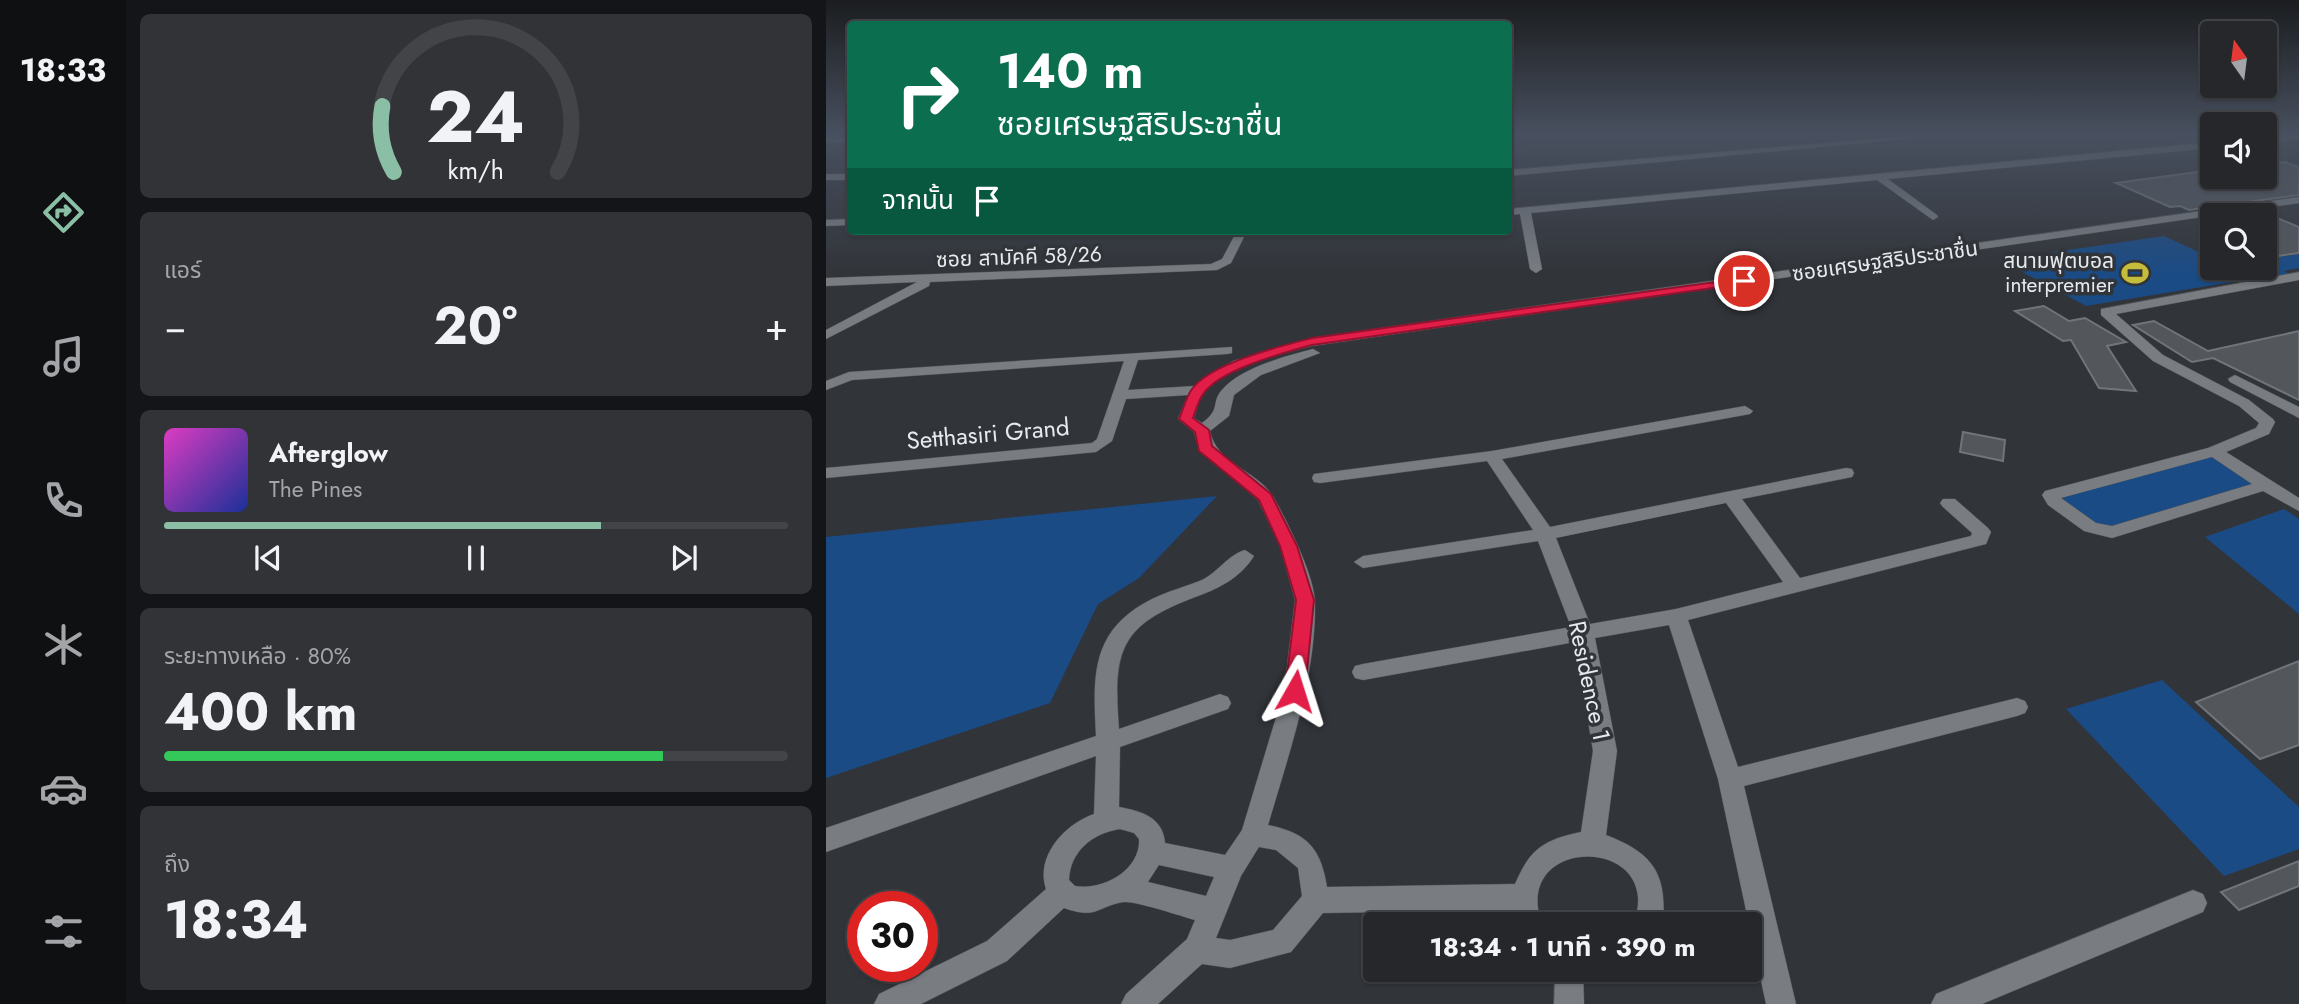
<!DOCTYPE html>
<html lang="th">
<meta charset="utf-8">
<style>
:root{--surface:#25272b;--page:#313337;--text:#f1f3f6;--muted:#a3a5a9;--line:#424447;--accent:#8abfa5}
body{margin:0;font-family:Jost,"Noto Sans Thai",sans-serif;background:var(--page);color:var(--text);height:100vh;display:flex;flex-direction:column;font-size:26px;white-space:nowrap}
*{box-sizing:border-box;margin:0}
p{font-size:23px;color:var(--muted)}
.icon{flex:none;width:38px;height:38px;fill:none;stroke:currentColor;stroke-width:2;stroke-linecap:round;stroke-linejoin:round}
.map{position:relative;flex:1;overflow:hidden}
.panel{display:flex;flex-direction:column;gap:14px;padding:14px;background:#141518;width:700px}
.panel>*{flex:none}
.banner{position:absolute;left:21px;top:21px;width:665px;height:214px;border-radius:7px;box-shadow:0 2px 5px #0004,0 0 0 2px var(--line);background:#0b6e4f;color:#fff;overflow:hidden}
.needle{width:46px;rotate:346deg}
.fabs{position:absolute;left:1374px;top:21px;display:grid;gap:14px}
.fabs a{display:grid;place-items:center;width:77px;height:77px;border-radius:7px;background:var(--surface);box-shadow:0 2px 5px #0004,0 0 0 2px var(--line);font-size:35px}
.speed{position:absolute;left:21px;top:891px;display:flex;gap:14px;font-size:35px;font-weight:700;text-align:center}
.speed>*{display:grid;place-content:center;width:91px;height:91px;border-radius:50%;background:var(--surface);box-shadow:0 2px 5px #0004,0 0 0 2px var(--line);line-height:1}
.speed .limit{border:10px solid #d22;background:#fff;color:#111}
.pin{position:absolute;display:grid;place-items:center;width:60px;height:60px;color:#fff;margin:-30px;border:4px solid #fff;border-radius:50%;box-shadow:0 2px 7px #0007}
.me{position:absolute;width:77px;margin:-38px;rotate:6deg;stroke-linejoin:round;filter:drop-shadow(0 0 5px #0008)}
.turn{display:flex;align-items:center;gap:24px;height:147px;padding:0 35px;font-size:32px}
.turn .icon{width:91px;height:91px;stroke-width:2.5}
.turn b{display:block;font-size:49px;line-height:60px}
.then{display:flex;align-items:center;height:66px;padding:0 35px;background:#0003;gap:14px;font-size:26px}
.big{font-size:52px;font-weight:700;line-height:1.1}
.panel .widget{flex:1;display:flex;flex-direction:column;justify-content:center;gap:10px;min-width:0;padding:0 24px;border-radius:10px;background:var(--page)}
.panel .dial{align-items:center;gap:0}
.dial svg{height:182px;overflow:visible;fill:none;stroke:var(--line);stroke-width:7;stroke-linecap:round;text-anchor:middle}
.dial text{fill:var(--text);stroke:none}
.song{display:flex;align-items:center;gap:21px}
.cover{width:84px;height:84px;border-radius:10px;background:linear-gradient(135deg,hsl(310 70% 55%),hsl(230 70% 35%))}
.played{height:7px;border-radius:4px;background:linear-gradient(90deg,var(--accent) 70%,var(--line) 70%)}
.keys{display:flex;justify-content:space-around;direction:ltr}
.heat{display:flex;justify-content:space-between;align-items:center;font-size:38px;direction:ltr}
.charge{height:10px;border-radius:5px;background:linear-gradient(90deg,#34c759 80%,var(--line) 0)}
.trip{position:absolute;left:537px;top:912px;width:399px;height:70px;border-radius:7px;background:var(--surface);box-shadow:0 2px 5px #0004,0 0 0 2px var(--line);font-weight:700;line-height:70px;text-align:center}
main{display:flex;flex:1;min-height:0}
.dock{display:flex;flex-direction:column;width:126px;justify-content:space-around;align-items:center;background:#0f1011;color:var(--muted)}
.dock .icon{width:49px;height:49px}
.dock .selected{color:var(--accent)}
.dock b{font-size:32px;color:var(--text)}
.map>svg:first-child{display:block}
.green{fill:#1b4b84}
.building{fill:#53575c;stroke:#71757a;stroke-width:2}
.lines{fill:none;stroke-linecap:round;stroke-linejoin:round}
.street-casing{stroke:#4f5255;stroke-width:1}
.street{fill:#797d82;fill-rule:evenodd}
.route{fill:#e11d48;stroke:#92132f;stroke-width:2}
.labels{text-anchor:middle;stroke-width:7;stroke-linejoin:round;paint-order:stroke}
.far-street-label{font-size:21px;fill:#e8eaed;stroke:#313439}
.far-poi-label{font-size:21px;fill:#e8eaed;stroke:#313439;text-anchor:end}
.street-label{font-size:24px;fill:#e8eaed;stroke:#313439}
</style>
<main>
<nav class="dock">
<b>18:33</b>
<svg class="icon selected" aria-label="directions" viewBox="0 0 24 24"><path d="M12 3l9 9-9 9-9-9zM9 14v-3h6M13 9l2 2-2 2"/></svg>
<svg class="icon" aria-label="music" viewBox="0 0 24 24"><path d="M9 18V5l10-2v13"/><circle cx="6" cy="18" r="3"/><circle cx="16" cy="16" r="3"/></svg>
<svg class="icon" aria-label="phone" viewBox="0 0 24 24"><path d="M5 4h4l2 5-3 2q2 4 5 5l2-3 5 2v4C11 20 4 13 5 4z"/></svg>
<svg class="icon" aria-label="climate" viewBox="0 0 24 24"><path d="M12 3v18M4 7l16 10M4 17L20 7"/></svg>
<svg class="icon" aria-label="car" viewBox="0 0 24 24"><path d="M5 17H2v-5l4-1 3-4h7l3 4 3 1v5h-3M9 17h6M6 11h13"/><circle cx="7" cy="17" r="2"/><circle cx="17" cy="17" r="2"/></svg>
<svg class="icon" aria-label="filters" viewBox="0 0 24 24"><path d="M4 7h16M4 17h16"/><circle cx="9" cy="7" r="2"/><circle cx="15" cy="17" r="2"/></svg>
</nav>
<section class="panel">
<div class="widget dial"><svg viewBox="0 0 100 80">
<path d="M14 69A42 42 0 1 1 86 69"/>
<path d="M14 69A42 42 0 0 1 9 40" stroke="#8abfa5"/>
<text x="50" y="56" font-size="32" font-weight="700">24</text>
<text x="50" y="72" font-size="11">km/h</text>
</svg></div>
<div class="widget"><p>แอร์</p>
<div class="heat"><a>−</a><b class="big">20°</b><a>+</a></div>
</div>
<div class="widget">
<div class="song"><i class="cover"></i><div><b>Afterglow</b><p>The Pines</p></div></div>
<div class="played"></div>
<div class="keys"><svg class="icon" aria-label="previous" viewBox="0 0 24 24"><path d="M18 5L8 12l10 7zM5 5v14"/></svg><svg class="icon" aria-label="pause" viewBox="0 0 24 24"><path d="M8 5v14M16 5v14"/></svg><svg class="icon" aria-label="next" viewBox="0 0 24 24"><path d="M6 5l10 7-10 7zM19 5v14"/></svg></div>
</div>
<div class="widget"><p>ระยะทางเหลือ · 80%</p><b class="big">400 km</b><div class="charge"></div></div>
<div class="widget"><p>ถึง</p><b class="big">18:34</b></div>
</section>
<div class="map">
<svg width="1473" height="1004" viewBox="0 0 1473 1004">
<rect width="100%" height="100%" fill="#313439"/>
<g class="green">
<polygon points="1338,236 1386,258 1386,268 1408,268 1431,278 1260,306 1174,260"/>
<polygon points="1473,254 1473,268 1458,271 1467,276 1441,280 1414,268 1438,268 1439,259"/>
<polygon points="1388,452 1443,487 1277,536 1224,496"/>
<polygon points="391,496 313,578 272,604 224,703 0,778 0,537"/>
<polygon points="1458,509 1473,519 1473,614 1379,537"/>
<polygon points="1336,680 1473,807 1473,849 1398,876 1240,709"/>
</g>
<g class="building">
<polygon points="1459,162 1473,167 1473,195 1363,210 1354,206 1344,207 1290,183 1386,170 1386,177 1438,177 1438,164"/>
<polygon points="1434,211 1473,227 1473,253 1438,258 1438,215 1407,215"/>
<polygon points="1218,306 1243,321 1259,318 1300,342 1281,346 1310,391 1273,388 1245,340 1237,341 1189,311"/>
<polygon points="1328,321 1382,351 1473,331 1473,400 1387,358 1366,362 1307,325"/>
<polygon points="1137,432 1179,440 1177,461 1134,452"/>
<polygon points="1473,661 1473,745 1434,759 1370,702"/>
<polygon points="1473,861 1473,886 1413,910 1395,892"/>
</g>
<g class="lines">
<defs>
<g id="street">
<polygon points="1118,133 1146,133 682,176 682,170"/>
<polygon points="1473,133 1473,139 1438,143 1438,137"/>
<polygon points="0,137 24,137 24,142 0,143"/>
<polygon points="1386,142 1386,148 1062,179 1111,215 1112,217 1107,220 1051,180 705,213 716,269 710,273 704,269 694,214 682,215 682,209"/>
<rect x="0" y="174" width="24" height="6"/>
<path d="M1473 197V203L486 346C450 355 405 364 379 392 373 399 371 409 368 418L376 423C395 409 385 404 395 391 413 368 460 356 487 349L494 353 435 375 408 395 403 416 384 431C390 464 433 471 448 498 462 523 488 575 489 602 490 678 463 753 442 825 482 833 495 849 501 887L689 884C704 849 717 840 755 832L767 751 749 642 537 680 529 678 526 672 529 666 537 664 745 627 712 541 537 568 528 562 537 556 707 530 661 461 494 483 488 482 486 478 488 474 666 451 919 406 927 411 924 414 676 459 724 527 1020 468 1026 469 1028 473 1026 477 916 499 974 578 1145 536 1146 533 1117 507 1114 503 1117 499H1129L1162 528 1165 532 1160 544 862 620 912 767 1191 698 1199 701 1202 707 1199 713 1191 716 918 786 970 1004H940L892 779 843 625 769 638 791 751 780 835C827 853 841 873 837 924H809C810 915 813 905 812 897 807 835 687 844 716 924H688L685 910 497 913 465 952 404 968 376 964 332 1004H295L300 994 361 939 369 920C355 916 310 901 298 902 271 906 272 920 238 908L181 961 95 1004H48L53 994 161 941 220 889C209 856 239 824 268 814L270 756 0 852V828L270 736C267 676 264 630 326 599 342 591 359 587 376 580 391 573 403 554 419 550L428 556C415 577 394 588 372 596 293 625 287 650 293 729L394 694 402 697 405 703 402 709 294 747 293 807C315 811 337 817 339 843L399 855 416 830 458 691 469 600 454 546 432 500 373 450 368 432 352 419 362 395 300 399 286 441 270 452 0 478V468L266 443 271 439 298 361 26 380 0 390V381L23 372 406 347V353L401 354 312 360 302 390 369 386 407 361 486 338ZM900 503 957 582 850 609 764 624 730 538ZM294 829 308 833 313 839C315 870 277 891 249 886L243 880C244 851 267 833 294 829ZM433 847 450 850 472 868 476 896 447 930 404 940 390 938 415 876ZM333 865 388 877 380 896 322 882Z"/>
<polygon points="24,219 24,225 0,226 0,220"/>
<polygon points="411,231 421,231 405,263 391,270 104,282 103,286 0,339 0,330 91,282 0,286 0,278 385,264 396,259"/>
<path d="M1473 272V280L1290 314 1337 355 1423 400 1447 419 1449 422 1443 434 1400 452 1473 498V511L1437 491 1286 538 1258 531 1222 505 1216 495 1219 491 1382 448 1430 428 1433 423 1413 406 1327 361 1275 315V309ZM1386 457 1426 484 1286 526 1270 523 1235 498Z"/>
<polygon points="1409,375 1473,407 1473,418 1404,382 1402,379"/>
<polygon points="1367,890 1377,894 1381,903 1377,912 1156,1004 1105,1004 1110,994"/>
<polygon points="729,970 757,970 758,1004 728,1004"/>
</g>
</defs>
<use href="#street" class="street-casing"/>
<use href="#street" class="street"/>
</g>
<linearGradient id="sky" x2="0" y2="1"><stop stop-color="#1b1d1f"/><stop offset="0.49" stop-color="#48505f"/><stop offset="1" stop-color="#48505f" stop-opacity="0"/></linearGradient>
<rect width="1473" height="273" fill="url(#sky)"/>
<path class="route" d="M918 278 924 281 922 283 486 345C458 353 395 369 378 393 373 399 370 410 367 418L383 430 386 446 445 494 471 546 488 600 479 691 476 696H462L459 691 470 600 454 546 433 500 373 451 369 432 353 419C357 410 360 397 366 389 385 363 455 346 486 338Z"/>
<defs>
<symbol id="stadium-bare" viewBox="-9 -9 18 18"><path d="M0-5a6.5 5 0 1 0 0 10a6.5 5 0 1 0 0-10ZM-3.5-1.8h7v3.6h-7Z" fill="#c6bc3c" stroke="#313439" stroke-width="2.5" paint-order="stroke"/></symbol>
</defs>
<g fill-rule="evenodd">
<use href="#stadium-bare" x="1290" y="254" width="38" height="38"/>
</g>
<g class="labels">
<g class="far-street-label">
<text transform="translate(193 257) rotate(-2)" y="7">ซอย สามัคคี 58/26</text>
<text transform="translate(1059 261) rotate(-8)" y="7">ซอยเศรษฐสิริประชาชื่น</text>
</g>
<g class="far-poi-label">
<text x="1288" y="268">สนามฟุตบอล<tspan x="1288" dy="24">interpremier</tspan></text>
</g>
<g class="street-label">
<text transform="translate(162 434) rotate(-5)" y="8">Setthasiri Grand</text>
<text transform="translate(763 681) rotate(78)" y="8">Residence 1</text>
</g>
</g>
</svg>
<div class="fabs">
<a><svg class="needle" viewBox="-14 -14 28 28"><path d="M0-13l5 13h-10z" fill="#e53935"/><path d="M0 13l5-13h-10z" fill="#a3a5a9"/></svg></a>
<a><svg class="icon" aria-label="sound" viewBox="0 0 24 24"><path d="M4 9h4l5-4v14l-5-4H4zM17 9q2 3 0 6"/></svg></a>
<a><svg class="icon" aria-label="search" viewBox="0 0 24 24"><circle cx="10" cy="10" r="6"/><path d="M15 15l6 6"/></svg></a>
</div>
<div class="speed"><div class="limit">30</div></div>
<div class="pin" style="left:918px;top:281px;background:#d93025"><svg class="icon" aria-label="arrive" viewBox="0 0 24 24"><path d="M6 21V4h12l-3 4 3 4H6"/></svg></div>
<svg class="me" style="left:469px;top:691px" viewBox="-20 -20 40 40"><path d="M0-17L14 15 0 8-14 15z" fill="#e11d48" stroke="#fff" stroke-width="4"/></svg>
<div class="trip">18:34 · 1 นาที · 390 m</div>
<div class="banner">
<div class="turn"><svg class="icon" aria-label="right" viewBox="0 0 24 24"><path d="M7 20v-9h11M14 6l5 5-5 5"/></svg><div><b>140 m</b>ซอยเศรษฐสิริประชาชื่น</div></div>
<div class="then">จากนั้น<svg class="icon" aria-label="arrive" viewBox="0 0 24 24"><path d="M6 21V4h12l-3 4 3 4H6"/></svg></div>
</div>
</div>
</main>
